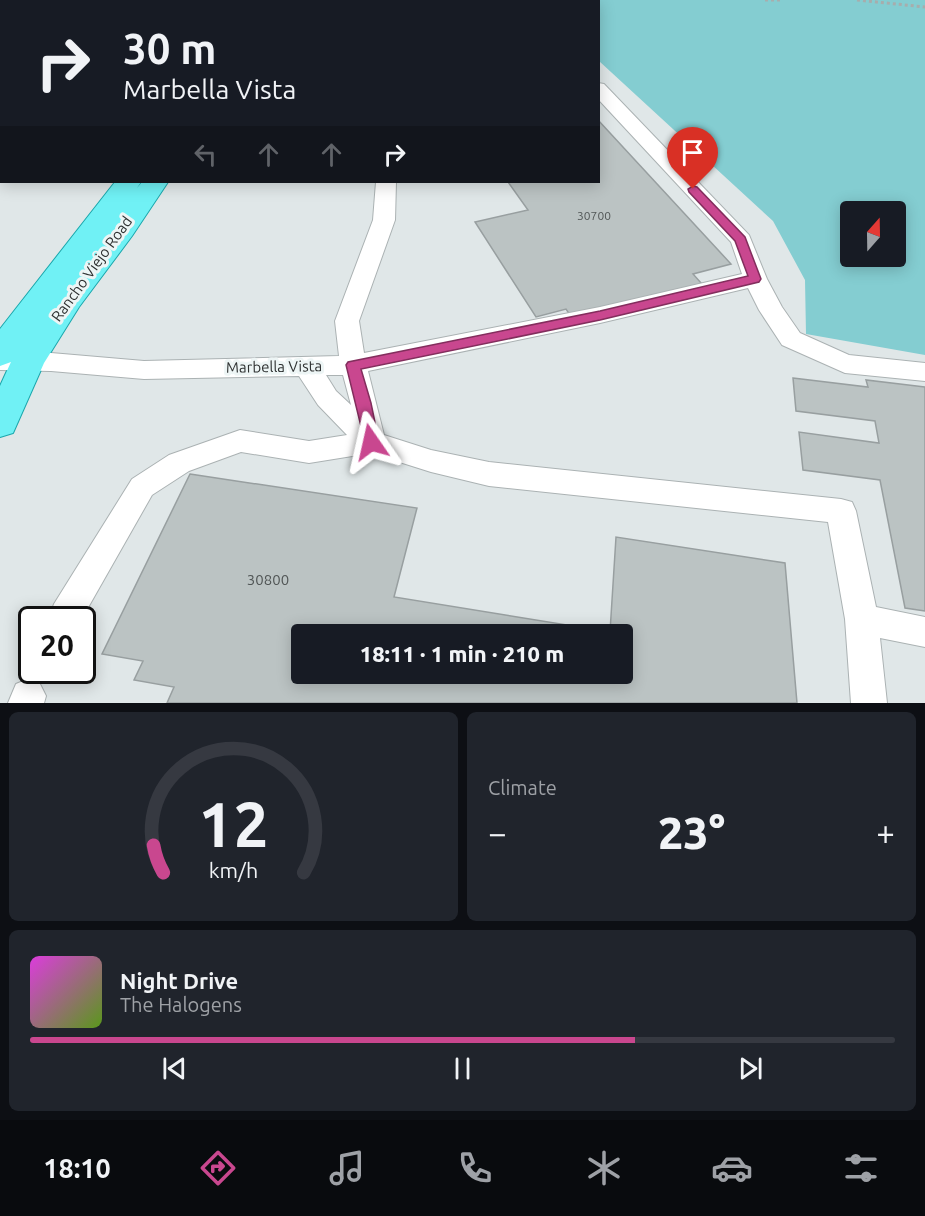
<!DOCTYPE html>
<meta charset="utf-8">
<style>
:root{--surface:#171b24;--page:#20242c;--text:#f1f3f6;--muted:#9ea1a6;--line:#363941;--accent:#c9478f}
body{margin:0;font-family:Ubuntu,sans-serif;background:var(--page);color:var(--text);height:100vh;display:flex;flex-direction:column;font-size:22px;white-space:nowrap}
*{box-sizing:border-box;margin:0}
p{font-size:20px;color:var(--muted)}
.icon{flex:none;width:33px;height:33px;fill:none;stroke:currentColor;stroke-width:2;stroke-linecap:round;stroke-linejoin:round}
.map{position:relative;height:703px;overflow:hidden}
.details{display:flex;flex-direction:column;gap:9px;padding:9px;background:#0d0f14;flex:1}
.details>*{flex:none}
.banner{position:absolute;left:0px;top:0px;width:600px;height:183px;box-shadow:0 3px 15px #0003;background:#171b24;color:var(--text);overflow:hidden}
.needle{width:39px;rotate:20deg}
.buttons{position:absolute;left:840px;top:201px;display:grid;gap:12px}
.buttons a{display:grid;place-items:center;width:66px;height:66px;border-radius:6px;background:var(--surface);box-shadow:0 3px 15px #0003;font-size:30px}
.speed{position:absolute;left:18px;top:606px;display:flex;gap:12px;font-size:30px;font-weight:700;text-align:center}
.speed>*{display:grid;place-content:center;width:78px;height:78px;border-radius:50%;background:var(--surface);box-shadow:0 3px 15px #0003;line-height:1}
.speed .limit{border:3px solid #111;border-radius:9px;background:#fff;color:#111}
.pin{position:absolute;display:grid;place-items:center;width:51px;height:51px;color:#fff;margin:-62px -26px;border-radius:50% 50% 50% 0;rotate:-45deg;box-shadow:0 0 6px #0007}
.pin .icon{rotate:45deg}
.me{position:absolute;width:66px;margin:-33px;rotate:349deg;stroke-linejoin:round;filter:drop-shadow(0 0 4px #0008)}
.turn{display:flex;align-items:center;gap:21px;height:126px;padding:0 24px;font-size:27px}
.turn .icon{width:78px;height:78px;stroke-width:2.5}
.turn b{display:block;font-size:42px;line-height:51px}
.lanes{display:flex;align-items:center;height:57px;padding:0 24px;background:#0003;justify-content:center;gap:30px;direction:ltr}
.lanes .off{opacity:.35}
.big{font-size:45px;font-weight:800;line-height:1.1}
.details .tile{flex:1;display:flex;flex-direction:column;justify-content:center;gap:9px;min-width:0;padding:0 21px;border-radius:9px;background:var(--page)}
.details .dial{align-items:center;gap:0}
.dial svg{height:156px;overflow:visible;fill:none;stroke:var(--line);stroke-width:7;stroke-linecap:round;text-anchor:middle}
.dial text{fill:var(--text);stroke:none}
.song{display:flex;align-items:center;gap:18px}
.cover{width:72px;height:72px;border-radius:9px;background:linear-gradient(135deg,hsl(300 70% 55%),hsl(90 70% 35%))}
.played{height:6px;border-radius:3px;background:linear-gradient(90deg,var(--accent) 70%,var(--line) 70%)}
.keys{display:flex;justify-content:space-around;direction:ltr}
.heat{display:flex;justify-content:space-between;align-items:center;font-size:33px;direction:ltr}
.details .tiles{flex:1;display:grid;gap:9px;grid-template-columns:1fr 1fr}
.tile:last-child{grid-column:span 2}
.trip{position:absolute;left:291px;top:624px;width:342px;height:60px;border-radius:6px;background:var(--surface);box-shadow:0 3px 15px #0003;font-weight:800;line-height:60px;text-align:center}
.tab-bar{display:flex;height:96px;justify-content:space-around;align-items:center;background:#090b0e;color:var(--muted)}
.tab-bar .icon{width:42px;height:42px}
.tab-bar .active{color:var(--accent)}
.tab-bar b{font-size:27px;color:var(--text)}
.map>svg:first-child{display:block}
.green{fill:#84cdd1;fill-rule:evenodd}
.building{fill:#bbc3c3;stroke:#989fa0;stroke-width:1.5;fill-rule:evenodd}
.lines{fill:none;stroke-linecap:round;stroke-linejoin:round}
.minor-casing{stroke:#abb2b3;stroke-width:2}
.major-casing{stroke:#1ba7ac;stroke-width:2}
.highway-casing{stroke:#1ba7ac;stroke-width:2}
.path{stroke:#a7adad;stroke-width:3;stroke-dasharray:3 3;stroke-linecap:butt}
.minor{fill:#fff;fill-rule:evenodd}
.major{fill:#70f1f5;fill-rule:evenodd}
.highway{fill:#11e7ef;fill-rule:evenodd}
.route{fill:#c9478f;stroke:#832e5d;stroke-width:1.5}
.labels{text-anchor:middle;stroke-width:6;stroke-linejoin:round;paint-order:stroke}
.number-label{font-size:12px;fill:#515656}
.street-label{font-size:15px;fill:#2e3131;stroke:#edf5f5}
.near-number-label{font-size:15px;fill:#515656}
</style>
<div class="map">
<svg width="925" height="703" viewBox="0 0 925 703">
<rect width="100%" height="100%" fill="#e0e7e8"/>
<path class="green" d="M531 0H925V355L806 334 805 280 773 221 599 61 598 2ZM850 212H896V256H850Z"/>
<g class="building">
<polygon points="359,0 485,0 486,2 360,2"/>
<polygon points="598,120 731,264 693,274 702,284 572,318 566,309 536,317 475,222 528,210 508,182 598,182"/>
<polygon points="793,378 868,387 866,380 925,387 925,611 905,608 880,480 803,470 799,432 879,443 875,421 796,411"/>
<path d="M190 474 417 508 394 597 610 632 616 537 785 563 797 703H167L174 687 134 680 143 661 102 654ZM302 634H622V674H302Z"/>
</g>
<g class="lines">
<defs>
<g id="minor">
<polygon points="290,0 307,0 289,2"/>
<polygon points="330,0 346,0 347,2 331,2"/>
<polygon points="508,0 524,0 525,2 509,2"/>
<path d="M598 83 604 84 749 235 767 279 782 307 800 333 849 355 925 363V381L845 373 782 345 759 310 748 288 600 323 368 371 384 435 431 450 489 462 841 499 852 502 856 511 876 607 925 617V647L880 638 887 703H851L845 619 828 522 489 486 431 472 371 453 309 463 241 452 189 471 152 495 81 620H52L50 615 54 604 132 479 169 455 240 430 309 441 347 435 318 405 299 376 144 379 51 371 0 370V352L51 353 144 361 339 356 335 321 373 220 376 182H396L395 220 359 321 364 353 600 307 742 274 731 242 598 99ZM326 375H343L351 405 336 391Z"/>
<polygon points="28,679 40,684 46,696 44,703 8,703 16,684"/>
</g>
<g id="major">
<polygon points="200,0 220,0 199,2"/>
<polygon points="115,182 141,182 137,188 142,182 168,182 132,236 79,307 44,363 13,433 0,437 0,386 11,362 0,366 0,329"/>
</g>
<g id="highway">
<polygon points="25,0 46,0 24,2"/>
<polygon points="82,0 102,0 81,2"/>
<polygon points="139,0 159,0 138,2"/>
<polygon points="0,36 2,36 0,51"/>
<polygon points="0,130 2,130 0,148"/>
<polygon points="2,155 2,171 0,172 0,156"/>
</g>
</defs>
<use href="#minor" class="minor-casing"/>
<use href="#major" class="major-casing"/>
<use href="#highway" class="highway-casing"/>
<g class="path">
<polyline points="765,0 782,0"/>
<polyline points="857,0 925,7"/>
</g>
<use href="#minor" class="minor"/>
<use href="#major" class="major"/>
<use href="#highway" class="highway"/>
</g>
<polygon class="route" points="693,186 697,187 745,237 761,279 759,282 600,320 361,369 371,403 379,442 376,447 366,447 346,365 348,362 600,311 748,276 735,241 689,192 688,189"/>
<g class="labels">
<g class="number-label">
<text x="594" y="220">30700</text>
</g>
<g class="street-label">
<text transform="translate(92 269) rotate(-54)" y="5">Rancho Viejo Road</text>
<text transform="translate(274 367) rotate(-1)" y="5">Marbella Vista</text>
</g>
<g class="near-number-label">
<text x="268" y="585">30800</text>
</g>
</g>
</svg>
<div class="buttons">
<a><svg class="needle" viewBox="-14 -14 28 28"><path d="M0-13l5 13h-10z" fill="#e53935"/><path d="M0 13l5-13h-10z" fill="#9ea1a6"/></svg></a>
</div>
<div class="speed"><div class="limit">20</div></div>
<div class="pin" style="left:693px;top:189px;background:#d93025"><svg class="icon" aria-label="arrive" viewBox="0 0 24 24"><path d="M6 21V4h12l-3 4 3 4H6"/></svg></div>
<svg class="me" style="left:371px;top:442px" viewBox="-20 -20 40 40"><path d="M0-17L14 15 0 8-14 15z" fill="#c9478f" stroke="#fff" stroke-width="4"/></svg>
<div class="trip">18:11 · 1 min · 210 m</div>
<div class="banner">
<div class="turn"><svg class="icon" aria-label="right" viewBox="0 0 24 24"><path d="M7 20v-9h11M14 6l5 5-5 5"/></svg><div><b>30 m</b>Marbella Vista</div></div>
<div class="lanes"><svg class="icon off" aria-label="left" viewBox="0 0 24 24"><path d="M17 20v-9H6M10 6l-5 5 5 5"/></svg><svg class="icon off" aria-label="ahead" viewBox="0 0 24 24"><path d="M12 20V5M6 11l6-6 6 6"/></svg><svg class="icon off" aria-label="ahead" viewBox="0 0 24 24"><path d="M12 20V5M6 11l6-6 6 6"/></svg><svg class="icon" aria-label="right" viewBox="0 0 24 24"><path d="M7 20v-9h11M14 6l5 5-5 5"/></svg></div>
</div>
</div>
<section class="details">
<div class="tiles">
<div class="tile dial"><svg viewBox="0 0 100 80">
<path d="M14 69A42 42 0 1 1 86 69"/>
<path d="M14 69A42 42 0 0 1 9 55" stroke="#c9478f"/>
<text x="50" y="56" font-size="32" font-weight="700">12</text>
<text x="50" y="72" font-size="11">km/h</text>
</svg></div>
<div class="tile"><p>Climate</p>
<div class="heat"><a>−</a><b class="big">23°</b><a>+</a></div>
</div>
<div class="tile">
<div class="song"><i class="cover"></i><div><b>Night Drive</b><p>The Halogens</p></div></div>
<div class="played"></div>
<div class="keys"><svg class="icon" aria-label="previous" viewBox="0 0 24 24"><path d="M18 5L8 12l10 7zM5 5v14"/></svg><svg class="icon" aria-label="pause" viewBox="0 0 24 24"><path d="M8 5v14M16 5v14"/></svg><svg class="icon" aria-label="next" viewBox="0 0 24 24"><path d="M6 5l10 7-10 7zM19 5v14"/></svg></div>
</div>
</div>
</section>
<nav class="tab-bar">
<b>18:10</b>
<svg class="icon active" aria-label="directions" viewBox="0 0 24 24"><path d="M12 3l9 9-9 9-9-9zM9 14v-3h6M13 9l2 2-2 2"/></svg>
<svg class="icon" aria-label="music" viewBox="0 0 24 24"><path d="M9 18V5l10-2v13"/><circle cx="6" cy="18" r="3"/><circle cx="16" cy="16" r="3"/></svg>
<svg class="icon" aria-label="phone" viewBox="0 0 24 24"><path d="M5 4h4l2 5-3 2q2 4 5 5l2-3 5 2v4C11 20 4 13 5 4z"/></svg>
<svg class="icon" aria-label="climate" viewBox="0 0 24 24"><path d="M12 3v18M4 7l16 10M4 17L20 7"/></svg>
<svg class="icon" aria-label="car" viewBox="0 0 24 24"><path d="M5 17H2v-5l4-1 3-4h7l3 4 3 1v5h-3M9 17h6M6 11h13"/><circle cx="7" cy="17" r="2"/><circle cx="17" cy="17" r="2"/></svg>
<svg class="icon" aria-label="filters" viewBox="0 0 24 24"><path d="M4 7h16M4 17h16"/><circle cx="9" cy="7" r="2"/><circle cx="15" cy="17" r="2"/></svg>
</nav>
